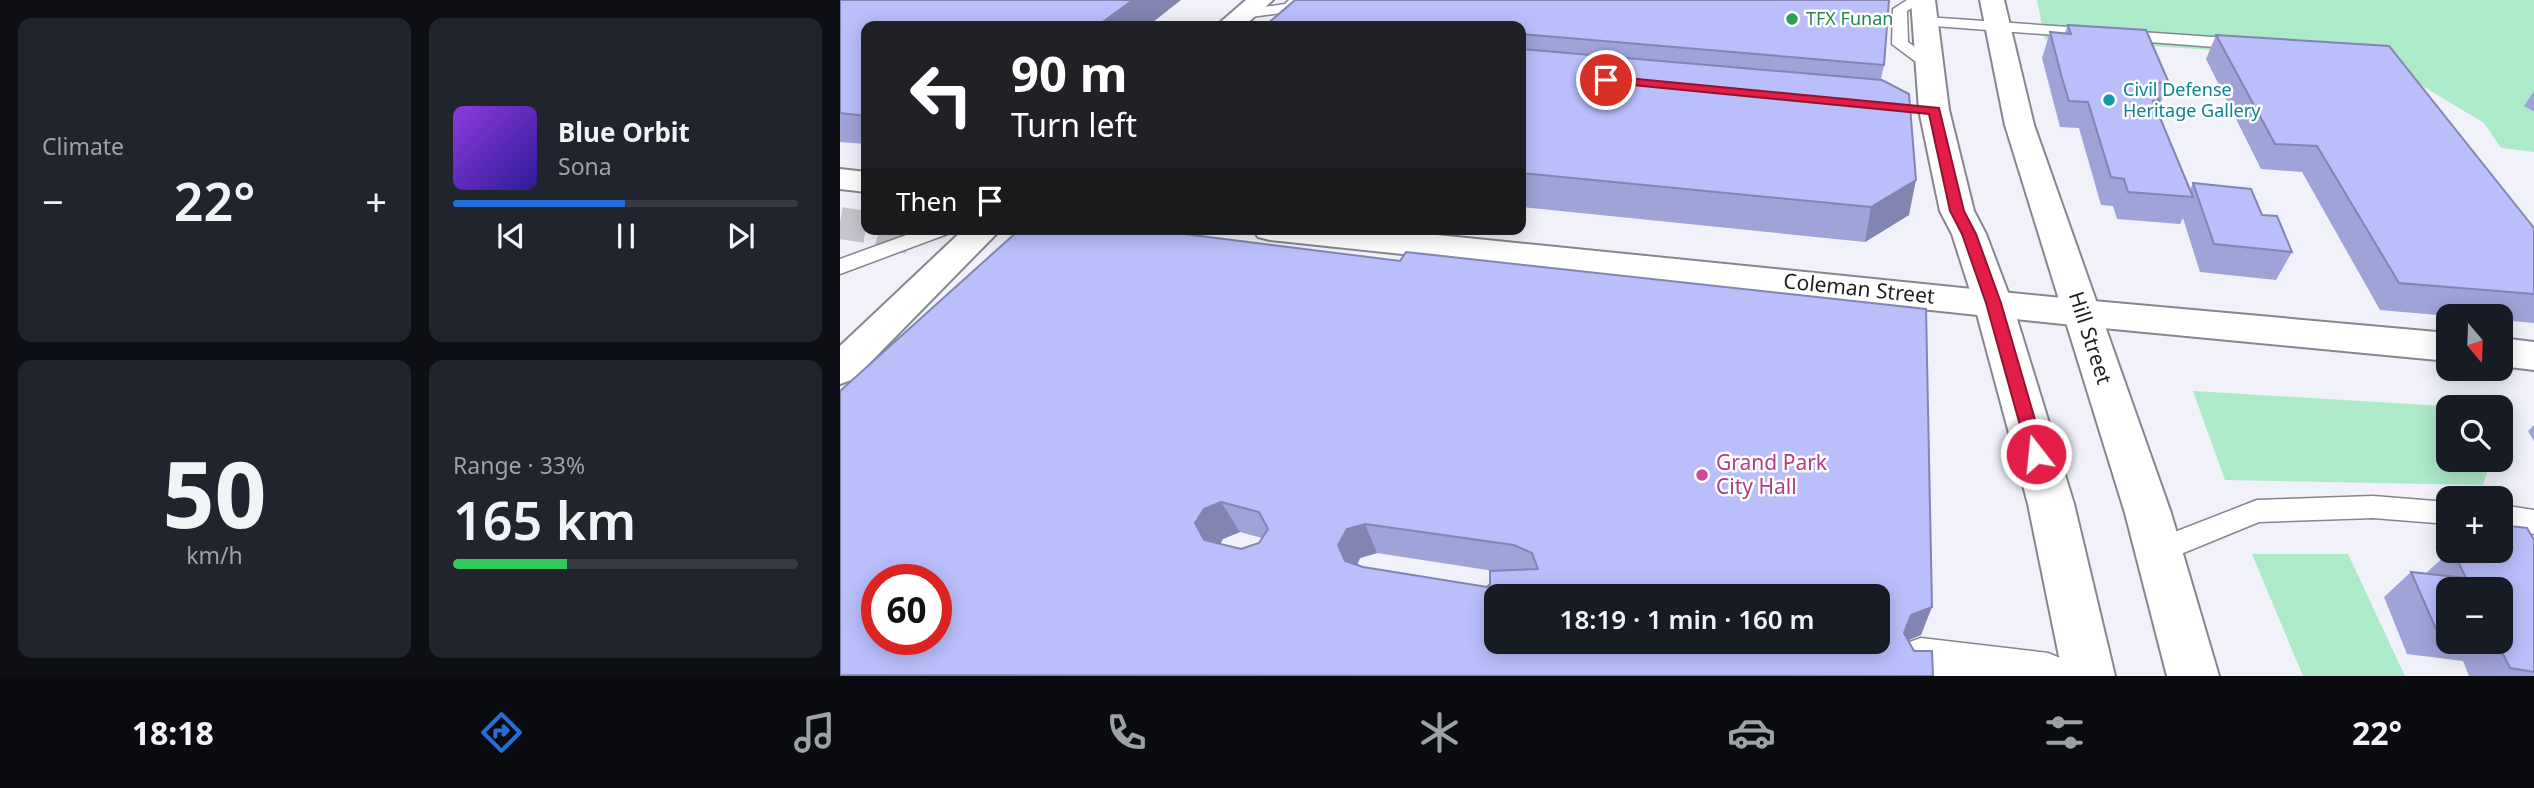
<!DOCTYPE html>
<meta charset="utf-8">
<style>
:root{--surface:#171b24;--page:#20242c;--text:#f1f3f6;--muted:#9ea1a6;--line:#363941;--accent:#226fda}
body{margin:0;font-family:"Noto Sans",sans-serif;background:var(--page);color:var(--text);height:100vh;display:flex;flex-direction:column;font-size:26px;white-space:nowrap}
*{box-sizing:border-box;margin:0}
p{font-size:23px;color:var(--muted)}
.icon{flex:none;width:38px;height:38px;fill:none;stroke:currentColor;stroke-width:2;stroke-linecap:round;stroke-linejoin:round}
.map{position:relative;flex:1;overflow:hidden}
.panel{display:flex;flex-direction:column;gap:18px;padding:18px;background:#0d0f14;width:840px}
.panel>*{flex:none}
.hud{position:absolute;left:21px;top:21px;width:665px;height:214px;border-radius:14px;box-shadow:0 4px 18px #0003;background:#202124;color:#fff;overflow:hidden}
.needle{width:46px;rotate:161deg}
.controls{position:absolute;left:1596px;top:304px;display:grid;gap:14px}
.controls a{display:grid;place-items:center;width:77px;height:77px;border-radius:14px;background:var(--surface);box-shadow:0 4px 18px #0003;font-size:35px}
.speed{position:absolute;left:21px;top:564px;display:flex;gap:14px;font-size:35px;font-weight:700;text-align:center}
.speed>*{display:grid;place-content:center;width:91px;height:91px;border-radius:50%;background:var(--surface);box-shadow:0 4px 18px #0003;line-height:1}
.speed .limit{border:10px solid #d22;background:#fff;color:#111}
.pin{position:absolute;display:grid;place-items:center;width:60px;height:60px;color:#fff;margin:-30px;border:4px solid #fff;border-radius:50%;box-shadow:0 2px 7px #0007}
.me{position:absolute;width:77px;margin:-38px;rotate:344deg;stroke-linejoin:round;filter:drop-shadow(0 0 5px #0008)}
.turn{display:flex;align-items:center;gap:24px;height:147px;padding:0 35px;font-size:32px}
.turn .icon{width:91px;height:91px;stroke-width:2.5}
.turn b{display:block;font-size:49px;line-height:60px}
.then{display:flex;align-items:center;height:66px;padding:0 35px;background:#0003;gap:14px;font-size:26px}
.big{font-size:52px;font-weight:600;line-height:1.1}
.panel .tile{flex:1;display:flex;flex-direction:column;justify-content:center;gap:10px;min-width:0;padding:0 24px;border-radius:14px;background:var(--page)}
.panel .dial{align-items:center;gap:0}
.dial b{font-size:91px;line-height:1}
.song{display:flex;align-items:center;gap:21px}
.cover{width:84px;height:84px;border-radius:10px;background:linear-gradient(135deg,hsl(270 70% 55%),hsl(250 70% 35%))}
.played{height:7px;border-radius:4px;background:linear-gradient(90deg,var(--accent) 50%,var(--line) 50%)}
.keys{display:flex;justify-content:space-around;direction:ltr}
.heat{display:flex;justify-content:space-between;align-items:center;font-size:38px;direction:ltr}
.charge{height:10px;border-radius:5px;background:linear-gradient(90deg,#34c759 33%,var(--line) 0)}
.panel .tiles{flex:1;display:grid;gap:18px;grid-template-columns:repeat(2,1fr)}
.trip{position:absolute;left:644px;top:584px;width:406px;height:70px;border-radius:14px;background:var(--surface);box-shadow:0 4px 18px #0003;font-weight:600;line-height:70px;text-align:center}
.tabs{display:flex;height:112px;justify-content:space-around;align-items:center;background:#090b0e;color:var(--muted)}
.tabs .icon{width:49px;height:49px}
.tabs .selected{color:var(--accent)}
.tabs b{font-size:32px;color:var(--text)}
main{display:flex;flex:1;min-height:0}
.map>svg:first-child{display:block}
.green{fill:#aceaca}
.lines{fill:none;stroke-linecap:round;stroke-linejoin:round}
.pedestrian-tunnel{stroke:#c6c7ce;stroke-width:32;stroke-dasharray:32 17;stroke-linecap:butt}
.service-casing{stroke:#85868e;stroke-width:3}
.pedestrian-casing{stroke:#85868e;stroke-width:3}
.minor-casing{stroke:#85868e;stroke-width:4}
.tertiary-casing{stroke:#85868e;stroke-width:4}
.secondary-casing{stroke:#85868e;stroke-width:4}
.primary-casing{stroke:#85868e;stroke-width:4}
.service{fill:#fff;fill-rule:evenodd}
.pedestrian{fill:#fff;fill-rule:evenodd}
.minor{fill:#fff;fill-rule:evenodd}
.tertiary{fill:#fff;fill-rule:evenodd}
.secondary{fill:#fff;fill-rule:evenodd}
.primary{fill:#fff;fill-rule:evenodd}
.wall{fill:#a0a3d8;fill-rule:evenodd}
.shaded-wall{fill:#8285b0}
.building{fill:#babefb;stroke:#8285b0;stroke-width:2;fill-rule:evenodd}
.route{fill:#e11d48;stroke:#92132f;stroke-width:2}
.leisure-dot{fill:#2e9e5b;stroke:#fff;stroke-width:2.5}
.culture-dot{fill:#0f9aa8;stroke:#fff;stroke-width:2.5}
.hotel-dot{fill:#d1479c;stroke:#fff;stroke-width:2.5}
.labels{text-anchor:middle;stroke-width:5;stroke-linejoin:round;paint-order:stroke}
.far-leisure-label{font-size:18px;fill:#27864d;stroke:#fff;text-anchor:start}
.far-culture-label{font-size:18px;fill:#0d838f;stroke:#fff;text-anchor:start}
.street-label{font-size:21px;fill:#1f1f22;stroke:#fff}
.hotel-label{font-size:21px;fill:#b23c85;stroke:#fff;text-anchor:start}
</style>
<main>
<section class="panel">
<div class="tiles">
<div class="tile"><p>Climate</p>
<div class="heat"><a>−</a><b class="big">22°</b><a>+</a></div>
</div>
<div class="tile">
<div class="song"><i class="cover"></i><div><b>Blue Orbit</b><p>Sona</p></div></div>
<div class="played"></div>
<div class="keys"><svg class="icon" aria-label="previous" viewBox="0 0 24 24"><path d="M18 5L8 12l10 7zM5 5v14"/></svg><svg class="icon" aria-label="pause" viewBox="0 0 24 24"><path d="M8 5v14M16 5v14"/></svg><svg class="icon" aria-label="next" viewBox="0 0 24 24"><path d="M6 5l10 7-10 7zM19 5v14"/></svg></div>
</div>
<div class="tile dial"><b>50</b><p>km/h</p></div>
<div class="tile"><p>Range · 33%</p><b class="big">165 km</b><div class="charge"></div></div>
</div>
</section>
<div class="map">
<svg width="1694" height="676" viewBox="0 0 1694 676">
<rect width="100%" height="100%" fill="#f0f1f9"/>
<g class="green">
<polygon points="1197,0 1694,0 1694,152 1661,148 1644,123 1541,61 1205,39"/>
<polygon points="1353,391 1636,408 1608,408 1608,460 1651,460 1643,485 1385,480"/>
<polygon points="1412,554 1508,554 1565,676 1463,676"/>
</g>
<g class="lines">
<g class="pedestrian-tunnel">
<polyline points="0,223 26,227"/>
<polyline points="40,229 75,240"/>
</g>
<defs>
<g id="service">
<polygon points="449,0 465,0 454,11 449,12 403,18 396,14 403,10 445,4"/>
<polygon points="1067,0 1085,0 1067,11 1068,42 1096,62 1098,65 1096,68 1084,68 1052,44 1053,9"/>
<polygon points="1086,17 1402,39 1410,44 1402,49 1081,25 1078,22 1081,19"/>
<polygon points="83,229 113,229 110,233 0,274 0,259"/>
<polygon points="1533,496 1608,502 1608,524 1533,518 1419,522 1319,563 1309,560 1305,551 1309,542 1417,500"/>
<polygon points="1661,505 1694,510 1694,534 1661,527"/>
</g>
<polygon id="pedestrian" points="1081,638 1208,653 1225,660 1232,676 1064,676 1057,660 1064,644"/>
<g id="minor">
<polygon points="1242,300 1608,333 1608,361 1242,326 1229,322 1223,313 1229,304"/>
<polygon points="1661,338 1694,342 1694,370 1661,366"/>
</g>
<g id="tertiary">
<polygon points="0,169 26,172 26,192 0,189"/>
<polygon points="413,229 538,229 1242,300 1255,304 1261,313 1255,322 1242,326 430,240 418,237"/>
</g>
<g id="secondary">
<polygon points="406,0 433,0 404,26 376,26"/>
<polygon points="124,229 161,229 14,379 0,384 0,346"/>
</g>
<g id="primary">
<polygon points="1071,0 1095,0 1109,110 1134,211 1146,234 1172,303 1234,504 1275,676 1223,676 1188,504 1134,303 1112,234 1100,211 1079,110"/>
<polygon points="1140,0 1164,0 1194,125 1331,513 1379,676 1327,676 1285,513 1165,125"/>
</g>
</defs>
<use href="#service" class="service-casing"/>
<use href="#pedestrian" class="pedestrian-casing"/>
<use href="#minor" class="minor-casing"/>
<use href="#tertiary" class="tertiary-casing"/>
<use href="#secondary" class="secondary-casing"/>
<use href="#primary" class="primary-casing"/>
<use href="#service" class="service"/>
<use href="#pedestrian" class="pedestrian"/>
<use href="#minor" class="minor"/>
<use href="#tertiary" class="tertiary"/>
<use href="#secondary" class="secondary"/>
<use href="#primary" class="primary"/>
</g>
<g class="wall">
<polygon points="0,0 26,26 26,144 0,142"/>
<polygon points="455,0 1044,65 1041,79 1069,215 1025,242 681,207 681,26"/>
<polygon points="1228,25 1329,83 1318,109 1317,109 1350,190 1353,183 1422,215 1452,252 1436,280 1360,272 1343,218 1340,224 1277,219 1273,206 1261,205 1239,128 1220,127 1202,58 1210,32 1225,33"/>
<polygon points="1376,35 1694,228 1694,323 1661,320 1661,317 1621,317 1540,310 1462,172 1421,169 1366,59"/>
<polygon points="1694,91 1694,112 1684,106"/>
<path d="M0 391 1081 635 1068 640 1074 651 1093 676H0ZM400 532 422 538 419 543 401 549 380 544 383 539ZM537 553 654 571 650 584 647 587 523 567 517 565 520 558Z"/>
<polygon points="1694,425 1694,441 1688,431"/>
<path d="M1694 540V676H1629L1623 661 1567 654 1544 597 1571 572 1586 573 1605 556 1602 548 1608 542V551H1645ZM1608 590 1661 642H1608Z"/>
</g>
<g class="shaded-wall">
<polygon points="293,0 341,0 308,26 257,26"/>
<polygon points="1076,180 1069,215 1025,242 1031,207"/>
<polygon points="381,502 400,532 383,539 375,553 364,540 355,523 364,509"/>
<polygon points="525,524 537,553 520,558 513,574 505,561 498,545 507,529"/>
<polygon points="1092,607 1081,635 1062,643 1055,661 1071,615"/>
</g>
<g class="building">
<polygon points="0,0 293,0 257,26 26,26 26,116 0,113"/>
<polygon points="455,0 1049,0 1044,65 681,34 681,26 425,26"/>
<polygon points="1228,25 1306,30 1329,83 1311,82 1319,101 1313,101 1353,197 1288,192 1284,179 1271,177 1248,102 1229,101 1222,78 1210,32 1231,34"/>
<polygon points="1376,35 1549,46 1694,228 1694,294 1559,283 1477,146 1435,144"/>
<polygon points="681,49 1042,80 1069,94 1076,180 1031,207 681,173"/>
<polygon points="1353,183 1411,189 1422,215 1437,216 1452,252 1374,244"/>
<path d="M180 229H305L560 261 566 252 1086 309 1092 607 1071 615 1064 633 1074 651H1092L1093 676 0 675V391ZM381 502 419 512 428 529 419 543 401 549 364 540 355 523 364 509ZM525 524 674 545 692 553 698 569 650 571V584L647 587 523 567 505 561 498 545 507 529ZM37 579H96V639H37ZM656 597H1038V642H656Z"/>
<polygon points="1661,525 1687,528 1694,540 1694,672 1670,668 1657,642 1661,642 1661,590 1608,590 1608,631 1596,629 1571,572 1626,578 1613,551 1627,551 1646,553 1645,551 1661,551"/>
</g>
<polygon class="route" points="766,76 1099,108 1124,211 1136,234 1161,303 1205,454 1203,459 1190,459 1188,454 1146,303 1122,234 1110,211 1089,114 762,82 760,80"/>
<circle class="leisure-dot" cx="952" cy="19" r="7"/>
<circle class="culture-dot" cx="1269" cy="100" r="7"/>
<circle class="hotel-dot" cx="862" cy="475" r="7"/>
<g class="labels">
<g class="far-leisure-label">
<text x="966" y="25">TFX Funan</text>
</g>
<g class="far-culture-label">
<text x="1283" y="96">Civil Defense<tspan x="1283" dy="21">Heritage Gallery</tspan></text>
</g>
<g class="street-label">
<text transform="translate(1019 289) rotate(6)" y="7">Coleman Street</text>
<text transform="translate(1250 338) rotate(72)" y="7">Hill Street</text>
</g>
<g class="hotel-label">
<text x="876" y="470">Grand Park<tspan x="876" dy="24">City Hall</tspan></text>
</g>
</g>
</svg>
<div class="controls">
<a><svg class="needle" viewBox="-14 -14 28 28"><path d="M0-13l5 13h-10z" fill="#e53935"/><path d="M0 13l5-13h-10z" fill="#9ea1a6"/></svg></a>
<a><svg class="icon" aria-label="search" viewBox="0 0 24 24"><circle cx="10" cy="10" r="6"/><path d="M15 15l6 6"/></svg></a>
<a>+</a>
<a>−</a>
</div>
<div class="speed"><div class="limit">60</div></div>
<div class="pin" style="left:766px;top:80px;background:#d93025"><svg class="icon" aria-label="arrive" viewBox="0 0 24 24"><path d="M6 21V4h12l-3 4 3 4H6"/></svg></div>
<svg class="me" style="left:1196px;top:454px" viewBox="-20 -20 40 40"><circle r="17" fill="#e11d48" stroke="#fff" stroke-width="3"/><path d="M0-11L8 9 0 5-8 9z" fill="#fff"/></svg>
<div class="trip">18:19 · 1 min · 160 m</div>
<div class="hud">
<div class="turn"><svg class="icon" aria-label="left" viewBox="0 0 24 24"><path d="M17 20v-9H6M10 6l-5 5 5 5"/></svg><div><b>90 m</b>Turn left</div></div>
<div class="then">Then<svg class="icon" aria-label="arrive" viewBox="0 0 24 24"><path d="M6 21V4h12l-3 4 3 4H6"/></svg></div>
</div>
</div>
</main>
<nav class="tabs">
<b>18:18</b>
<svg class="icon selected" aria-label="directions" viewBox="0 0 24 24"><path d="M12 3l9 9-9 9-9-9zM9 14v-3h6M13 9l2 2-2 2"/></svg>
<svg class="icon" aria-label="music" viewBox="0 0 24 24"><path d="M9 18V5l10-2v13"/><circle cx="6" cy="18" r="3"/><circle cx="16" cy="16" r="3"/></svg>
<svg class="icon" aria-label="phone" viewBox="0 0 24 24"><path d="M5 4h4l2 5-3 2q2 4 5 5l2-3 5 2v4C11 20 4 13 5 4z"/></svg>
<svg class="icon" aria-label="climate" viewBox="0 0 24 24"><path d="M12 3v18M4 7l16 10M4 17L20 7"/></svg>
<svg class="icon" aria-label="car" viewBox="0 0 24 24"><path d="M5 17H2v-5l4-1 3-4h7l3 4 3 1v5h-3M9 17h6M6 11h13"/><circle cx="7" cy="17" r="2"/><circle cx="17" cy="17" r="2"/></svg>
<svg class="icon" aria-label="filters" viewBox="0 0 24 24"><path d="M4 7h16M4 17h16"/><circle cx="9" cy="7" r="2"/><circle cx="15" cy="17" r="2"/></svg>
<b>22°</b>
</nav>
